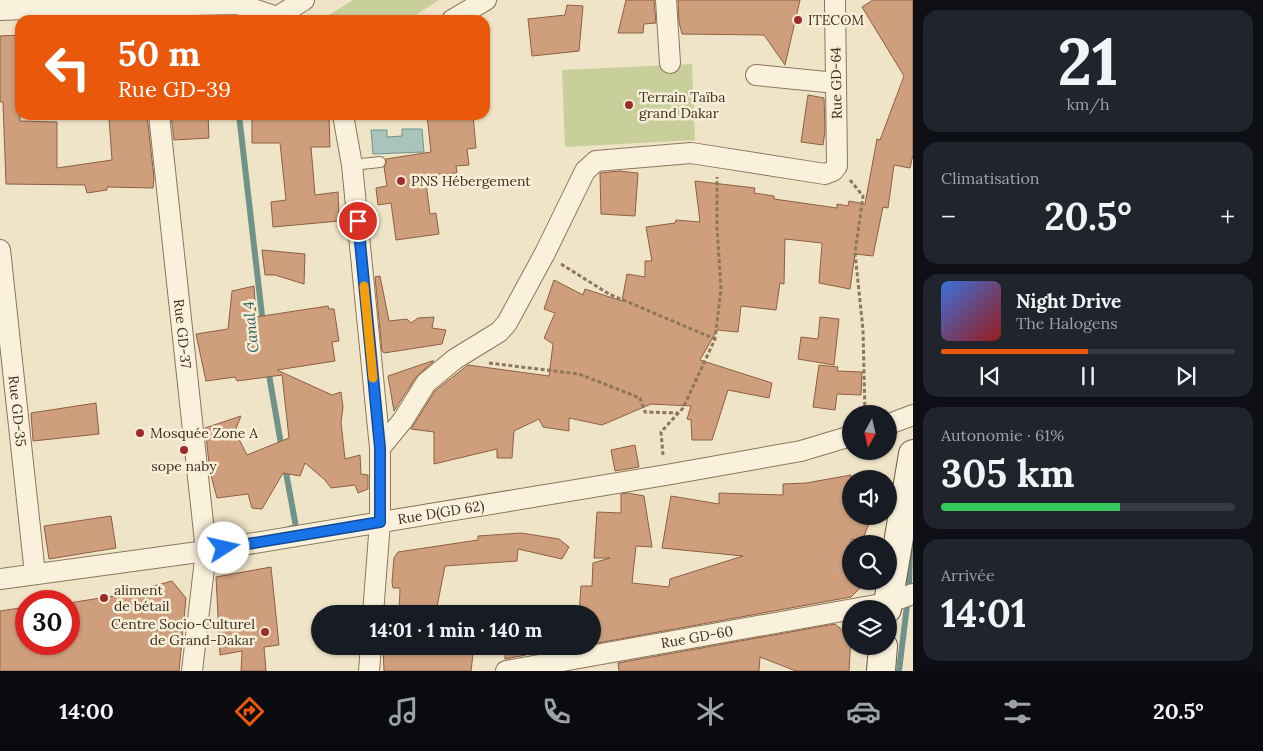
<!DOCTYPE html>
<html lang="fr">
<meta charset="utf-8">
<style>
:root{--surface:#171b24;--page:#20242c;--text:#f1f3f6;--muted:#9ea1a6;--line:#363941;--accent:#ea580c}
body{margin:0;font-family:Lora,serif;background:var(--page);color:var(--text);height:100vh;display:flex;flex-direction:column;font-size:19px;white-space:nowrap}
*{box-sizing:border-box;margin:0}
p{font-size:16px;color:var(--muted)}
.icon{flex:none;width:28px;height:28px;fill:none;stroke:currentColor;stroke-width:2;stroke-linecap:round;stroke-linejoin:round}
.map{position:relative;flex:1;overflow:hidden}
.details{display:flex;flex-direction:column;gap:10px;padding:10px;background:#0d0f14;width:350px}
.details>*{flex:none}
.top-card{position:absolute;left:15px;top:15px;width:475px;height:105px;border-radius:15px;box-shadow:0 1px 4px #0004;background:#ea580c;color:#fff;overflow:hidden}
.needle{width:32px;rotate:188deg}
.buttons{position:absolute;left:842px;top:405px;display:grid;gap:10px}
.buttons a{display:grid;place-items:center;width:55px;height:55px;border-radius:50%;background:var(--surface);box-shadow:0 1px 4px #0004;font-size:25px}
.speed{position:absolute;left:15px;top:590px;display:flex;gap:10px;font-size:25px;font-weight:700;text-align:center}
.speed>*{display:grid;place-content:center;width:65px;height:65px;border-radius:50%;background:var(--surface);box-shadow:0 1px 4px #0004;line-height:1}
.speed .limit{border:8px solid #d22;background:#fff;color:#111}
.pin{position:absolute;display:grid;place-items:center;width:42px;height:42px;color:#fff;margin:-21px;border:2px solid #fff;border-radius:50%;box-shadow:0 1px 5px #0007}
.me{position:absolute;width:55px;margin:-28px;rotate:80deg;stroke-linejoin:round;filter:drop-shadow(0 0 4px #0008)}
.turn{display:flex;align-items:center;gap:18px;height:105px;padding:0 20px;font-size:22px}
.turn .icon{width:65px;height:65px;stroke-width:2.5}
.turn b{display:block;font-size:35px;line-height:42px}
.big{font-size:38px;font-weight:700;line-height:1.1}
.details .widget{flex:1;display:flex;flex-direction:column;justify-content:center;gap:8px;min-width:0;padding:0 18px;border-radius:15px;background:var(--page)}
.details .dial{align-items:center;gap:0}
.dial b{font-size:65px;line-height:1}
.song{display:flex;align-items:center;gap:15px}
.cover{width:60px;height:60px;border-radius:8px;background:linear-gradient(135deg,hsl(220 70% 55%),hsl(0 70% 35%))}
.played{height:5px;border-radius:2px;background:linear-gradient(90deg,var(--accent) 50%,var(--line) 50%)}
.keys{display:flex;justify-content:space-around;direction:ltr}
.heat{display:flex;justify-content:space-between;align-items:center;font-size:28px;direction:ltr}
.charge{height:8px;border-radius:4px;background:linear-gradient(90deg,#34c759 61%,var(--line) 0)}
.trip{position:absolute;left:311px;top:605px;width:290px;height:50px;border-radius:25px;background:var(--surface);box-shadow:0 1px 4px #0004;font-weight:700;line-height:50px;text-align:center}
.menu{display:flex;height:80px;justify-content:space-around;align-items:center;background:#090b0e;color:var(--muted)}
.menu .icon{width:35px;height:35px}
.menu .selected{color:var(--accent)}
.menu b{font-size:22px;color:var(--text)}
main{display:flex;flex:1;min-height:0}
.map>svg:first-child{display:block}
.green{fill:#c9cf9b}
.water{fill:#a9c4bc;stroke:#6f938a}
.lines{fill:none;stroke-linecap:round;stroke-linejoin:round}
.stream{stroke:#6f938a;stroke-width:6}
.building{fill:#cf9f7d;stroke:#8d5f41}
.service-casing{stroke:#8d765c;stroke-width:12}
.minor-casing{stroke:#8d765c;stroke-width:22}
.secondary-casing{stroke:#6f573f;stroke-width:30}
.path{stroke:#8d765c;stroke-width:3;stroke-dasharray:4 2.5;stroke-linecap:butt}
.service{stroke:#faf1dc;stroke-width:10}
.minor{stroke:#faf1dc;stroke-width:20}
.secondary{stroke:#faf1dc;stroke-width:28}
.route-casing{stroke:#114b97;stroke-width:12}
.route{stroke:#1a73e8;stroke-width:9}
.slow{stroke:#f59e0b;stroke-width:9}
.poi-dot{fill:#9e2a2b;stroke:#f7eed8;stroke-width:2}
.labels{text-anchor:middle;stroke-width:5;stroke-linejoin:round;paint-order:stroke}
.poi-label{font-size:14px;fill:#3d2e20;stroke:#f7eed8;text-anchor:start}
.street-label{font-size:14px;fill:#3d2e20;stroke:#f7eed8}
.water-label{font-size:15px;font-style:italic;fill:#2f5d5a;stroke:#f7eed8}
</style>
<main>
<div class="map">
<svg width="913" height="671" viewBox="0 0 913 671">
<rect width="100%" height="100%" fill="#f0e4c8"/>
<g class="green">
<polygon points="353,0 439,0 408,20 321,20"/>
<polygon points="692,64 695,140 565,147 562,70"/>
</g>
<polygon class="water" points="402,129 422,129 424,152 373,154 371,130 387,130 387,137 402,136"/>
<g class="lines">
<g class="stream">
<polyline points="224,7 228,20"/>
<polyline points="239,115 263,324"/>
<polyline points="268,369 282,450"/>
<polyline points="285,467 296,527 289,529"/>
<polyline points="899,671 909,589 910,548"/>
</g>
</g>
<g class="building">
<polygon points="626,0 654,0 656,23 644,24 643,33 618,33"/>
<polygon points="678,0 800,0 785,65 764,35 682,34 679,22"/>
<polygon points="873,0 913,0 913,155 910,168 894,165 888,208 883,207 873,256 855,254 850,289 819,283 822,243 785,239 784,284 780,283 776,310 741,306 738,332 717,330 700,360 772,383 769,398 728,390 712,440 692,440 691,420 687,419 691,406 651,404 602,425 569,418 569,431 543,427 539,419 514,431 512,458 497,458 497,449 434,464 434,432 411,429 435,391 468,365 549,376 553,344 544,338 555,313 544,309 554,280 583,295 585,289 622,301 627,274 645,277 645,261 652,261 646,227 675,223 676,220 700,222 695,181 755,188 754,193 774,196 774,199 837,208 837,204 848,206 849,201 865,204 877,139 880,140 904,76 862,7"/>
<polygon points="567,5 583,6 579,51 532,56 528,19 565,15"/>
<polygon points="20,35 20,121 57,122 57,168 112,160 109,118 147,115 154,178 153,188 107,187 107,190 87,193 85,185 6,184 3,102 0,102 0,36"/>
<polygon points="808,95 824,98 825,131 823,145 801,142"/>
<polygon points="171,115 208,115 209,138 174,140"/>
<polygon points="252,115 295,115 289,119 329,119 330,147 311,147 315,195 338,192 339,221 273,227 271,202 286,200 280,143 252,143"/>
<polygon points="427,115 473,115 476,148 467,149 469,165 456,166 457,173 425,175 430,214 436,213 439,234 396,240 391,203 378,205 376,188 387,186 384,167 386,164 386,159 431,152"/>
<polygon points="619,171 638,173 635,216 601,214 600,173"/>
<polygon points="262,250 305,254 304,284 275,275 265,275"/>
<polygon points="380,276 389,321 407,319 411,323 418,318 434,317 432,328 446,330 442,344 384,353 382,351 375,277"/>
<polygon points="254,286 256,317 328,306 329,309 334,309 339,341 332,342 335,361 277,370 332,395 341,392 343,407 341,422 345,459 360,455 361,474 368,475 368,489 358,493 355,485 331,488 325,480 305,463 300,476 283,473 262,509 252,508 248,494 217,498 210,472 205,428 241,416 235,431 247,455 289,438 282,375 237,381 235,377 206,381 196,334 228,329 232,291"/>
<polygon points="820,317 839,319 834,365 798,359 801,337 818,339"/>
<polygon points="432,361 434,361 416,377 394,411 388,376"/>
<polygon points="819,365 838,367 837,371 862,372 861,395 837,394 835,410 813,407"/>
<polygon points="96,403 99,434 33,441 31,413"/>
<polygon points="635,445 639,467 615,471 611,450"/>
<polygon points="851,475 851,516 872,516 862,541 851,539 851,581 867,581 851,597 592,644 592,614 579,614 581,586 592,586 593,563 610,558 594,558 597,512 621,513 621,494 628,493 644,496 652,547 636,546 632,583 669,587 670,579 743,556 662,548 671,496 719,504 719,493 783,495 783,484 806,483"/>
<polygon points="111,516 116,548 49,559 44,526"/>
<polygon points="521,533 559,539 569,547 562,559 518,549 517,561 445,566 436,612 399,613 400,588 393,588 392,582 394,558 398,552 478,540 478,536"/>
<polygon points="271,567 279,645 264,647 266,671 241,671 242,651 220,655 216,577"/>
<polygon points="172,581 186,598 179,671 0,671 0,611 26,607 26,644 69,644 69,603 132,593 132,592"/>
<polygon points="835,624 851,637 849,671 796,671 760,657 759,671 619,671 618,663"/>
<polygon points="383,646 474,646 471,671 384,671"/>
<polygon points="505,646 529,646 526,655 505,659"/>
</g>
<g class="lines">
<defs>
<polyline id="service" points="352,165 380,162"/>
<g id="minor">
<polyline points="666,0 670,63"/>
<polyline points="0,10 133,5 148,6 238,4 277,17 278,20"/>
<polyline points="277,17 304,0"/>
<polyline points="452,20 486,0"/>
<polyline points="756,75 836,83"/>
<path id="s1" d="M159 115 206 551 192 671"/>
<polyline points="343,115 352,165 380,448 380,522 373,614"/>
<path id="s2" d="M0 250 35 574"/>
<polyline points="889,424 913,415"/>
<polyline points="380,448 403,420 426,383 455,359 499,332 507,323 545,253 585,171 596,161 691,153 825,174 833,171 837,166 835,0"/>
<path id="s3" d="M0 579 206 551 666 475 801 451 851 436"/>
<polyline points="369,671 371,646"/>
<path id="s4" d="M506 671 887 603 913 594"/>
</g>
<g id="secondary">
<polyline points="887,609 913,454"/>
<polyline points="881,671 883,646"/>
</g>
</defs>
<use href="#service" class="service-casing"/>
<use href="#minor" class="minor-casing"/>
<use href="#secondary" class="secondary-casing"/>
<g class="path">
<polyline points="850,180 863,196 855,253 863,330 865,414"/>
<polyline points="561,264 609,294 715,339"/>
<polyline points="489,363 579,374 640,398 645,412 678,413"/>
<polyline points="663,455 661,432 683,408 715,339 721,289 717,227 717,177"/>
</g>
<use href="#service" class="service"/>
<use href="#minor" class="minor"/>
<use href="#secondary" class="secondary"/>
</g>
<g class="lines">
<defs>
<polyline id="route" points="224,548 380,522 380,448 358,221"/>
</defs>
<use href="#route" class="route-casing"/>
<use href="#route" class="route"/>
<polyline class="slow" points="364,286 373,378"/>
</g>
<g class="poi-dot">
<circle cx="798" cy="20" r="5"/>
<circle cx="629" cy="105" r="5"/>
<circle cx="401" cy="181" r="5"/>
<circle cx="140" cy="433" r="5"/>
<circle cx="184" cy="450" r="5"/>
<circle cx="104" cy="598" r="5"/>
<circle cx="265" cy="632" r="5"/>
</g>
<g class="labels">
<g class="poi-label">
<text x="808" y="25">ITECOM</text>
<text x="639" y="102">Terrain Taïba<tspan x="639" dy="16">grand Dakar</tspan></text>
<text x="411" y="186">PNS Hébergement</text>
<text x="150" y="438">Mosquée Zone A</text>
<text x="184" y="471" text-anchor="middle">sope naby</text>
<text x="114" y="595">aliment<tspan x="114" dy="16">de bétail</tspan></text>
<text x="255" y="629" text-anchor="end">Centre Socio-Culturel<tspan x="255" dy="16">de Grand-Dakar</tspan></text>
</g>
<g class="street-label">
<text transform="translate(836 83) rotate(-91)" y="5">Rue GD-64</text>
<text dy="5" stroke="none"><textPath href="#s1" startOffset="220">Rue GD-37</textPath></text>
<text dy="5" stroke="none"><textPath href="#s2" startOffset="162">Rue GD-35</textPath></text>
<text dy="5" stroke="none"><textPath href="#s3" startOffset="446">Rue D(GD 62)</textPath></text>
<text dy="5" stroke="none"><textPath href="#s4" startOffset="194">Rue GD-60</textPath></text>
</g>
<g class="water-label">
<text transform="translate(251 327) rotate(-96)" y="5">Canal 4</text>
</g>
</g>
</svg>
<div class="buttons">
<a><svg class="needle" viewBox="-14 -14 28 28"><path d="M0-13l5 13h-10z" fill="#e53935"/><path d="M0 13l5-13h-10z" fill="#9ea1a6"/></svg></a>
<a><svg class="icon" aria-label="sound" viewBox="0 0 24 24"><path d="M4 9h4l5-4v14l-5-4H4zM17 9q2 3 0 6"/></svg></a>
<a><svg class="icon" aria-label="search" viewBox="0 0 24 24"><circle cx="10" cy="10" r="6"/><path d="M15 15l6 6"/></svg></a>
<a><svg class="icon" aria-label="layers" viewBox="0 0 24 24"><path d="M12 4l9 5-9 5-9-5zM3 14l9 5 9-5"/></svg></a>
</div>
<div class="speed"><div class="limit">30</div></div>
<div class="pin" style="left:358px;top:221px;background:#d93025"><svg class="icon" aria-label="arrive" viewBox="0 0 24 24"><path d="M6 21V4h12l-3 4 3 4H6"/></svg></div>
<svg class="me" style="left:224px;top:548px" viewBox="-20 -20 40 40"><circle r="19" fill="#fff"/><path d="M0-13L10 11 0 6-10 11z" fill="#1a73e8"/></svg>
<div class="trip">14:01 · 1 min · 140 m</div>
<div class="top-card">
<div class="turn"><svg class="icon" aria-label="left" viewBox="0 0 24 24"><path d="M17 20v-9H6M10 6l-5 5 5 5"/></svg><div><b>50 m</b>Rue GD-39</div></div>
</div>
</div>
<section class="details">
<div class="widget dial"><b>21</b><p>km/h</p></div>
<div class="widget"><p>Climatisation</p>
<div class="heat"><a>−</a><b class="big">20.5°</b><a>+</a></div>
</div>
<div class="widget">
<div class="song"><i class="cover"></i><div><b>Night Drive</b><p>The Halogens</p></div></div>
<div class="played"></div>
<div class="keys"><svg class="icon" aria-label="previous" viewBox="0 0 24 24"><path d="M18 5L8 12l10 7zM5 5v14"/></svg><svg class="icon" aria-label="pause" viewBox="0 0 24 24"><path d="M8 5v14M16 5v14"/></svg><svg class="icon" aria-label="next" viewBox="0 0 24 24"><path d="M6 5l10 7-10 7zM19 5v14"/></svg></div>
</div>
<div class="widget"><p>Autonomie · 61%</p><b class="big">305 km</b><div class="charge"></div></div>
<div class="widget"><p>Arrivée</p><b class="big">14:01</b></div>
</section>
</main>
<nav class="menu">
<b>14:00</b>
<svg class="icon selected" aria-label="directions" viewBox="0 0 24 24"><path d="M12 3l9 9-9 9-9-9zM9 14v-3h6M13 9l2 2-2 2"/></svg>
<svg class="icon" aria-label="music" viewBox="0 0 24 24"><path d="M9 18V5l10-2v13"/><circle cx="6" cy="18" r="3"/><circle cx="16" cy="16" r="3"/></svg>
<svg class="icon" aria-label="phone" viewBox="0 0 24 24"><path d="M5 4h4l2 5-3 2q2 4 5 5l2-3 5 2v4C11 20 4 13 5 4z"/></svg>
<svg class="icon" aria-label="climate" viewBox="0 0 24 24"><path d="M12 3v18M4 7l16 10M4 17L20 7"/></svg>
<svg class="icon" aria-label="car" viewBox="0 0 24 24"><path d="M5 17H2v-5l4-1 3-4h7l3 4 3 1v5h-3M9 17h6M6 11h13"/><circle cx="7" cy="17" r="2"/><circle cx="17" cy="17" r="2"/></svg>
<svg class="icon" aria-label="filters" viewBox="0 0 24 24"><path d="M4 7h16M4 17h16"/><circle cx="9" cy="7" r="2"/><circle cx="15" cy="17" r="2"/></svg>
<b>20.5°</b>
</nav>
